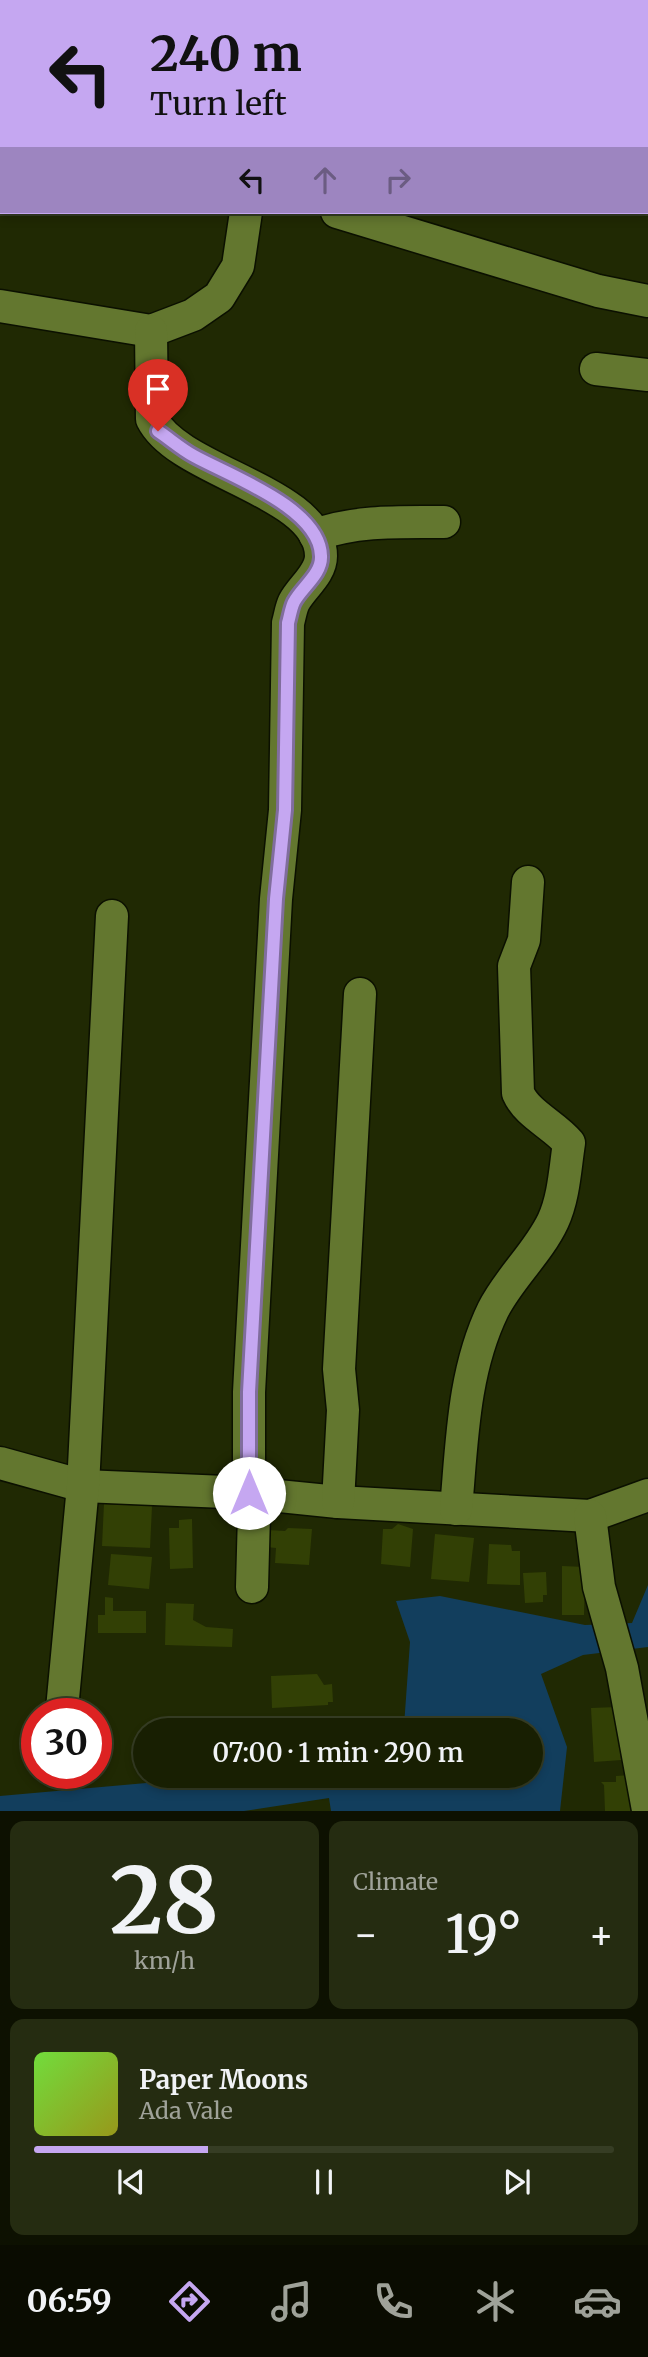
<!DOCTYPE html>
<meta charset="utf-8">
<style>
:root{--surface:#181f02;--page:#252c11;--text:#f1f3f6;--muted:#9fa299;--line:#363d24;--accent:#c5a7f1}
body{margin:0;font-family:Merriweather,serif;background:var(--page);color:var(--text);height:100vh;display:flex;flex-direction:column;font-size:26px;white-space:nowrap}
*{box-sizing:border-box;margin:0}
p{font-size:23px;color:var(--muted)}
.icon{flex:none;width:38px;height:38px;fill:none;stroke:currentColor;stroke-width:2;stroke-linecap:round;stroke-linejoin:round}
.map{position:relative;height:1811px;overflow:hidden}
.drawer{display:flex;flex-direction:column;gap:10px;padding:10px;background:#0d1101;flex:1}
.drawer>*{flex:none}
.banner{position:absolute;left:0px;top:0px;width:649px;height:214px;box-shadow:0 4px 10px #0003,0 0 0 2px var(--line);background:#c5a7f1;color:#111;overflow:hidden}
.speed{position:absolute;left:21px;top:1698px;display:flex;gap:14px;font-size:35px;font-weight:700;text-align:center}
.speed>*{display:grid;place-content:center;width:91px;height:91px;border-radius:50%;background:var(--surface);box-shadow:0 4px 10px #0003,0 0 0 2px var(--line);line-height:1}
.speed .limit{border:10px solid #d22;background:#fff;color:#111}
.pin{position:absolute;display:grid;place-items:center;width:60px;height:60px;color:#fff;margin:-72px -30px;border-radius:50% 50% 50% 0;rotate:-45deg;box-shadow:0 0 7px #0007}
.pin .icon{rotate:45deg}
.me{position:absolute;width:77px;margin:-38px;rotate:0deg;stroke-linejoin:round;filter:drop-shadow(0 0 5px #0008)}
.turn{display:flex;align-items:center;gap:24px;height:147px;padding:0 35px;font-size:32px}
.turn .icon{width:91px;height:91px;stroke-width:2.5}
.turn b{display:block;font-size:49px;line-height:60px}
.lanes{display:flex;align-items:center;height:66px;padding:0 35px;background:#0003;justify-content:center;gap:35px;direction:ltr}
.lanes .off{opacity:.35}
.big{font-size:52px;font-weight:600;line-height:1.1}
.drawer .widget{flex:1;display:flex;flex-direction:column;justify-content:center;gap:10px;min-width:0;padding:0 24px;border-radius:14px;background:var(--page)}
.drawer .dial{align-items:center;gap:0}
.dial b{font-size:91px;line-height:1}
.song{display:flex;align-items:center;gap:21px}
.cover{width:84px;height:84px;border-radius:10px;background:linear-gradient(135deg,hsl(100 70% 55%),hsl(60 70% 35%))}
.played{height:7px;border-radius:4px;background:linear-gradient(90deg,var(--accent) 30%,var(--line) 30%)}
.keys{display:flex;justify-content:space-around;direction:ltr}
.heat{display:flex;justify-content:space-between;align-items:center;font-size:38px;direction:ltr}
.drawer .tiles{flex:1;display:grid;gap:10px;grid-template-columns:1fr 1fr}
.widget:last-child{grid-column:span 2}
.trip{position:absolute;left:133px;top:1718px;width:410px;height:70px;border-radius:35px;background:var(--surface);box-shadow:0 4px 10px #0003,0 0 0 2px var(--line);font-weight:600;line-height:70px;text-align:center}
.dock{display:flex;height:112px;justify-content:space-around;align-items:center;background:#0a0c01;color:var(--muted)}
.dock .icon{width:49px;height:49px}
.dock .selected{color:var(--accent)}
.dock b{font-size:32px;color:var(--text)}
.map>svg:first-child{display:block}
.water{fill:#123e5d}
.building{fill:#324005}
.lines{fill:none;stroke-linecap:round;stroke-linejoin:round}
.minor-casing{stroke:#0b1000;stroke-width:35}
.minor{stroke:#63772f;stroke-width:32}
.route-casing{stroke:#806d9d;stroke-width:18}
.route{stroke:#c5a7f1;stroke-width:12}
</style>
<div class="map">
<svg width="648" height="1811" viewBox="0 0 648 1811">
<rect width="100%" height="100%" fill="#202903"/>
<polygon class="water" points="648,1585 648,1647 583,1655 541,1674 567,1747 560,1811 331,1811 329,1798 244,1811 0,1811 0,1796 225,1776 530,1776 530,1731 396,1731 404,1726 410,1642 396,1601 440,1596 585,1625 632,1623"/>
<g class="building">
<polygon points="104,1504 152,1506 150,1548 102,1546"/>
<polygon points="192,1519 193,1568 170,1569 169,1528 179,1528 179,1520"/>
<polygon points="398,1524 413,1529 410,1567 381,1564 383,1529 392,1529"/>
<polygon points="288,1528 312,1529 309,1565 275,1563 276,1548 267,1547 268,1530 285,1531"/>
<polygon points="435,1534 474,1538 469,1582 431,1579"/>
<polygon points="489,1544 511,1545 512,1551 520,1551 520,1585 487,1584"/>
<polygon points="111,1554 152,1557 149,1589 108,1585"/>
<polygon points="562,1566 585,1567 584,1615 562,1615"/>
<polygon points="546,1572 547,1595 543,1595 543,1602 525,1603 523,1573"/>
<polygon points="105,1597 113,1598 113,1611 146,1611 146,1633 98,1633 98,1615 105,1615"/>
<polygon points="166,1603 194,1604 193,1620 206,1627 233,1629 232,1647 165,1645"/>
<polygon points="317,1674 324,1685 332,1684 333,1702 328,1702 328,1705 272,1708 271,1676"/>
<polygon points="617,1707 621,1760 594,1762 591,1708"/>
<polygon points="363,1720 382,1726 381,1731 359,1731"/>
<polygon points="632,1775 634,1811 605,1811 604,1785 601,1782 616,1782 616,1776"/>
<polygon points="252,1776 289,1776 288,1785 251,1784"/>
</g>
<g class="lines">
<defs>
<g id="minor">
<polyline points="235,2 235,0"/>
<polyline points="337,212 598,291 648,301"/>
<polyline points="0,306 151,331 193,315 219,297 238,266 246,212"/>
<path d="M151 331 152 419C179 473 321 491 321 556 321 574 302 587 294 602 291 608 290 616 288 623L285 810 276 899 249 1392V1493L254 1514 252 1587"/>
<polyline points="596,369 648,375"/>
<path d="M315 535C358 520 399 522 444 522"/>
<polyline points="0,1463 83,1486 249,1493 338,1502 590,1516 648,1495"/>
<polyline points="338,1502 343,1410 339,1369 360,994"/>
<path d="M456 1509C462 1442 463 1372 493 1310 509 1278 538 1253 553 1221 564 1197 565 1169 569 1143 554 1125 527 1114 518 1093L514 966 524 940 528 882"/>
<polyline points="590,1516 599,1587 622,1668 648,1810"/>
<polyline points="62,1709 83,1486 112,916"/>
</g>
</defs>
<use href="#minor" class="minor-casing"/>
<use href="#minor" class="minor"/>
</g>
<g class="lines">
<defs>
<path id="route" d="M158 431C170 439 181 449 194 456 230 476 320 508 321 556 322 574 302 587 294 602 291 608 290 616 288 623L285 810 276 899 249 1392V1493"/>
</defs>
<use href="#route" class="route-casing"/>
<use href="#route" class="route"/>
</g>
</svg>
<div class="speed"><div class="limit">30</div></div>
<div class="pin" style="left:158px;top:431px;background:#d93025"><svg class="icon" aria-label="arrive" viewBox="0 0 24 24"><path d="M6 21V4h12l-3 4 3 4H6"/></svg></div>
<svg class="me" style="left:249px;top:1493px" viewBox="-20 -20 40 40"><circle r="19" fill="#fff"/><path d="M0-13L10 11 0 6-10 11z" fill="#c5a7f1"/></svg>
<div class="trip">07:00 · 1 min · 290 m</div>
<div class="banner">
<div class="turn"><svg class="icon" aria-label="left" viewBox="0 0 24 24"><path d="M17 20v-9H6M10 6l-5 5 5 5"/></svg><div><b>240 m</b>Turn left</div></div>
<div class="lanes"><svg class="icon" aria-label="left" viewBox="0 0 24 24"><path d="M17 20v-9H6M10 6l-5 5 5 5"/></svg><svg class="icon off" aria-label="ahead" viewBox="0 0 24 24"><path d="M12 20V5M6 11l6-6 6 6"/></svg><svg class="icon off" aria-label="right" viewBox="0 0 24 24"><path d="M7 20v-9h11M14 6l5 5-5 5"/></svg></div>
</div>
</div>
<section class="drawer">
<div class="tiles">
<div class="widget dial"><b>28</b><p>km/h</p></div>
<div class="widget"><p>Climate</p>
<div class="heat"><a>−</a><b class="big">19°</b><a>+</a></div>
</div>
<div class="widget">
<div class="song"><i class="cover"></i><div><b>Paper Moons</b><p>Ada Vale</p></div></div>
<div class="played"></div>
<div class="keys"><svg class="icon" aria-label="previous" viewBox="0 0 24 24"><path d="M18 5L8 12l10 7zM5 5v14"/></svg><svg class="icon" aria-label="pause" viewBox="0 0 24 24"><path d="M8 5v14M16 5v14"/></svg><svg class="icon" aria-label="next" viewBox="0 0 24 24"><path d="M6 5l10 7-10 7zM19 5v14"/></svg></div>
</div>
</div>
</section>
<nav class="dock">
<b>06:59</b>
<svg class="icon selected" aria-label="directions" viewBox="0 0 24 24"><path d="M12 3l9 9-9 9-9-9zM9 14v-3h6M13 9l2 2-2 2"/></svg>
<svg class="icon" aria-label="music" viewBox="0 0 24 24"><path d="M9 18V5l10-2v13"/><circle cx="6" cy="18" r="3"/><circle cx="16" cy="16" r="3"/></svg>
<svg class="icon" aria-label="phone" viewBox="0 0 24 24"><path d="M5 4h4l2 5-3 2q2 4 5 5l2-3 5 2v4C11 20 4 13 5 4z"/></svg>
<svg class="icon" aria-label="climate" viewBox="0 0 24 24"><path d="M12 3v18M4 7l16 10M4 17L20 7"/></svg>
<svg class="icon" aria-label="car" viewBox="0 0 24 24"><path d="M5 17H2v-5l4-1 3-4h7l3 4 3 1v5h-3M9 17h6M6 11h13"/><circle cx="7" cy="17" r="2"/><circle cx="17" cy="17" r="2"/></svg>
</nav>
